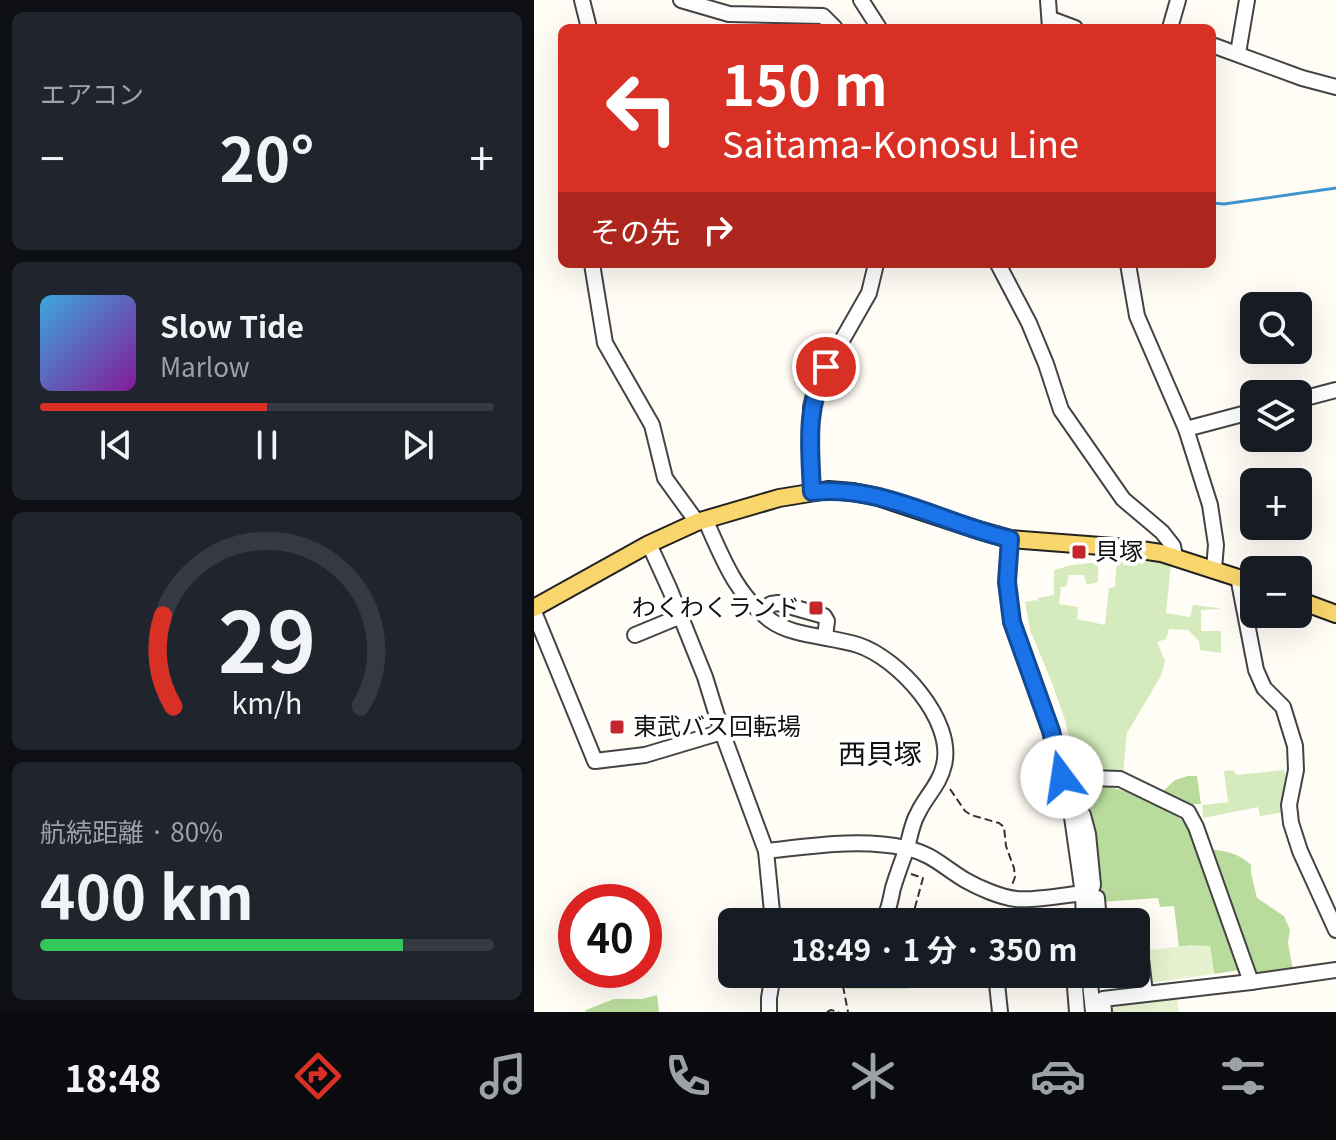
<!DOCTYPE html>
<html lang="ja">
<meta charset="utf-8">
<style>
:root{--surface:#171b24;--page:#20242c;--text:#f1f3f6;--muted:#9ea1a6;--line:#363941;--accent:#d93025}
body{margin:0;font-family:Georgia,"Noto Sans JP",serif;background:var(--page);color:var(--text);height:100vh;display:flex;flex-direction:column;font-size:30px;white-space:nowrap}
*{box-sizing:border-box;margin:0}
p{font-size:26px;color:var(--muted)}
.icon{flex:none;width:44px;height:44px;fill:none;stroke:currentColor;stroke-width:2;stroke-linecap:round;stroke-linejoin:round}
.map{position:relative;flex:1;overflow:hidden}
.panel{display:flex;flex-direction:column;gap:12px;padding:12px;background:#0d0f14;width:534px}
.panel>*{flex:none}
.banner{position:absolute;left:24px;top:24px;width:658px;height:244px;border-radius:12px;box-shadow:0 8px 32px #0002;background:#d93025;color:#fff;overflow:hidden}
.buttons{position:absolute;left:706px;top:292px;display:grid;gap:16px}
.buttons a{display:grid;place-items:center;width:72px;height:72px;border-radius:12px;background:var(--surface);box-shadow:0 8px 32px #0002;font-size:40px}
.speed{position:absolute;left:24px;top:884px;display:flex;gap:16px;font-size:40px;font-weight:700;text-align:center}
.speed>*{display:grid;place-content:center;width:104px;height:104px;border-radius:50%;background:var(--surface);box-shadow:0 8px 32px #0002;line-height:1}
.speed .limit{border:12px solid #d22;background:#fff;color:#111}
.pin{position:absolute;display:grid;place-items:center;width:68px;height:68px;color:#fff;margin:-34px;border:4px solid #fff;border-radius:50%;box-shadow:0 2px 8px #0007}
.me{position:absolute;width:88px;margin:-44px;rotate:346deg;stroke-linejoin:round;filter:drop-shadow(0 0 6px #0008)}
.turn{display:flex;align-items:center;gap:28px;height:168px;padding:0 32px;font-size:36px}
.turn .icon{width:104px;height:104px;stroke-width:2.5}
.turn b{display:block;font-size:56px;line-height:68px}
.then{display:flex;align-items:center;height:76px;padding:0 32px;background:#0003;gap:16px;font-size:30px}
.big{font-size:60px;font-weight:700;line-height:1.1}
.panel .tile{flex:1;display:flex;flex-direction:column;justify-content:center;gap:12px;min-width:0;padding:0 28px;border-radius:12px;background:var(--page)}
.panel .dial{align-items:center;gap:0}
.dial svg{height:208px;overflow:visible;fill:none;stroke:var(--line);stroke-width:7;stroke-linecap:round;text-anchor:middle}
.dial text{fill:var(--text);stroke:none}
.song{display:flex;align-items:center;gap:24px}
.cover{width:96px;height:96px;border-radius:12px;background:linear-gradient(135deg,hsl(200 70% 55%),hsl(290 70% 35%))}
.played{height:8px;border-radius:4px;background:linear-gradient(90deg,var(--accent) 50%,var(--line) 50%)}
.keys{display:flex;justify-content:space-around;direction:ltr}
.heat{display:flex;justify-content:space-between;align-items:center;font-size:44px;direction:ltr}
.charge{height:12px;border-radius:6px;background:linear-gradient(90deg,#34c759 80%,var(--line) 0)}
.trip{position:absolute;left:184px;top:908px;width:432px;height:80px;border-radius:12px;background:var(--surface);box-shadow:0 8px 32px #0002;font-weight:700;line-height:80px;text-align:center}
.tabs{display:flex;height:128px;justify-content:space-around;align-items:center;background:#090b0e;color:var(--muted)}
.tabs .icon{width:56px;height:56px}
.tabs .selected{color:var(--accent)}
.tabs b{font-size:36px;color:var(--text)}
main{display:flex;flex:1;min-height:0}
.map>svg:first-child{display:block}
.green{fill:#d5ebbd}
.forest{fill:#b9dc9c}
.pitch{fill:#e6f2cf}
.lines{fill:none;stroke-linecap:round;stroke-linejoin:round}
.stream{stroke:#3f96cf;stroke-width:3}
.minor-casing{stroke:#444;stroke-width:18}
.major-casing{stroke:#222;stroke-width:20}
.path{stroke:#333;stroke-width:2;stroke-dasharray:8 4;stroke-linecap:butt}
.minor{stroke:#fff;stroke-width:14}
.major{stroke:#f9d66b;stroke-width:16}
.route-casing{stroke:#114b97;stroke-width:20}
.route{stroke:#1a73e8;stroke-width:14}
.poi-dot{fill:#c4262e;stroke:#fff;stroke-width:3}
.labels{text-anchor:middle;stroke-width:8;stroke-linejoin:round;paint-order:stroke}
.poi-label{font-size:24px;fill:#111;stroke:#fff;text-anchor:start}
.quarter-label{font-size:28px;fill:#111;stroke:#fff}
</style>
<main>
<section class="panel">
<div class="tile"><p>エアコン</p>
<div class="heat"><a>−</a><b class="big">20°</b><a>+</a></div>
</div>
<div class="tile">
<div class="song"><i class="cover"></i><div><b>Slow Tide</b><p>Marlow</p></div></div>
<div class="played"></div>
<div class="keys"><svg class="icon" aria-label="previous" viewBox="0 0 24 24"><path d="M18 5L8 12l10 7zM5 5v14"/></svg><svg class="icon" aria-label="pause" viewBox="0 0 24 24"><path d="M8 5v14M16 5v14"/></svg><svg class="icon" aria-label="next" viewBox="0 0 24 24"><path d="M6 5l10 7-10 7zM19 5v14"/></svg></div>
</div>
<div class="tile dial"><svg viewBox="0 0 100 80">
<path d="M14 69A42 42 0 1 1 86 69"/>
<path d="M14 69A42 42 0 0 1 10 34" stroke="#d93025"/>
<text x="50" y="56" font-size="32" font-weight="700">29</text>
<text x="50" y="72" font-size="11">km/h</text>
</svg></div>
<div class="tile"><p>航続距離 · 80%</p><b class="big">400 km</b><div class="charge"></div></div>
</section>
<div class="map">
<svg width="802" height="1012" viewBox="0 0 802 1012">
<rect width="100%" height="100%" fill="#fffdf5"/>
<g class="green">
<polygon points="583,556 604,557 637,563 632,613 656,617 659,605 685,608 685,609 667,610 667,631 687,631 687,653 666,650 665,641 654,630 635,629 632,639 623,642 631,661 627,676 593,733 589,774 542,769 531,720 518,683 496,630 491,602 503,600 504,602 504,598 520,595 520,570 538,565 564,562 564,582 553,585 550,575 535,575 532,587 527,587 525,604 544,607 543,619 571,625 575,588 581,587"/>
<polygon points="699,770 703,775 750,770 752,779 750,795 752,812 726,816 724,807 669,818 668,805 694,802 690,771"/>
<polygon points="314,974 368,974 368,977 374,989 312,989"/>
</g>
<g class="forest">
<polygon points="654,776 663,776 667,804 660,804 658,808 628,792 641,780"/>
<polygon points="549,784 570,786 603,794 647,819 658,834 706,970 680,974 676,946 645,947 640,906 626,907 624,898 568,902 565,889 563,888 556,817 550,805 538,797 539,786"/>
<path d="M676 849C691 851 705 853 717 865V873L723 898 750 916 756 930 754 943 759 970 722 975Z"/>
<polygon points="123,995 125,1012 51,1012 52,1010 80,999 108,999"/>
</g>
<g class="pitch">
<polygon points="656,945 676,946 680,974 616,983 610,951"/>
<polygon points="643,998 645,1012 574,1012 573,1007"/>
</g>
<g class="lines">
<polyline class="stream" points="678,203 690,204 802,188"/>
<defs>
<g id="minor">
<polyline points="48,0 55,28"/>
<polyline points="147,0 195,14 289,16 301,28"/>
<polyline points="327,0 345,28"/>
<polyline points="514,0 516,28"/>
<polyline points="517,19 541,28"/>
<polyline points="636,28 644,0"/>
<polyline points="678,45 768,78 802,87"/>
<polyline points="704,53 713,0"/>
<polyline points="58,264 71,343 118,425 131,478 163,522"/>
<polyline points="464,264 495,323 512,364 527,410 589,499 628,532 639,546 641,557"/>
<polyline points="594,264 603,316 652,429 676,505 682,545 680,569"/>
<polyline points="764,400 802,390"/>
<polyline points="652,429 720,411"/>
<polyline points="278,492 276,434 277,407 282,386 335,293 342,264"/>
<path d="M171 519C188 557 202 595 236 620 259 637 297 636 324 645 364 658 421 720 410 765 406 784 392 796 384 813 378 823 376 836 373 848 368 861 363 875 359 888 356 901 355 912 347 922"/>
<polyline points="476,539 473,582 478,622 517,731 536,803 549,894 550,922"/>
<polyline points="115,544 136,590 171,677 188,732 232,851 239,922"/>
<polyline points="704,577 722,670 730,688 749,707 761,746 762,770 755,805 757,823 766,851 802,930"/>
<polyline points="225,611 237,604 244,603 290,616 293,621 291,637"/>
<polyline points="0,612 61,761 111,755 188,732"/>
<polyline points="101,635 147,616"/>
<polyline points="528,777 586,779 654,812 662,827 717,982 802,970"/>
<polyline points="536,803 549,815 554,834 559,885 552,906"/>
<path d="M232 851C278 846 326 838 372 848 399 854 409 867 431 880 445 888 466 897 482 899 498 901 532 895 549 893"/>
<polyline points="552,895 563,898 565,922"/>
<polyline points="513,922 531,920 541,921"/>
<polyline points="602,951 606,950 611,993"/>
<polyline points="462,974 466,1012"/>
<polyline points="540,974 543,1012"/>
<polyline points="555,974 559,1012"/>
<polyline points="235,1012 235,998 239,974"/>
<polyline points="570,1012 569,999 717,982"/>
</g>
<g id="major">
<polyline points="764,600 802,614"/>
<polyline points="0,608 115,544 163,522 245,498 294,490 319,492 344,497 444,530 476,539 593,548 627,553 720,583"/>
</g>
</defs>
<use href="#minor" class="minor-casing"/>
<use href="#major" class="major-casing"/>
<g class="path">
<polyline points="416,789 431,811 437,815 465,823 470,827 472,846 480,868 481,877 478,885"/>
<polyline points="377,874 389,878 377,922"/>
<polyline points="310,974 309,986 314,1012"/>
<polyline points="293,1012 297,1010 305,1012"/>
</g>
<use href="#minor" class="minor"/>
<use href="#major" class="major"/>
</g>
<g class="lines">
<defs>
<path id="route" d="M292 367C271 409 276 446 278 492 347 484 410 524 476 539L473 582 478 622 517 731 528 777"/>
</defs>
<use href="#route" class="route-casing"/>
<use href="#route" class="route"/>
</g>
<g class="poi-dot">
<rect x="537" y="544" width="16" height="16" rx="4"/>
<rect x="274" y="600" width="16" height="16" rx="4"/>
<rect x="75" y="719" width="16" height="16" rx="4"/>
</g>
<g class="labels">
<g class="poi-label">
<text x="561" y="560">貝塚</text>
<text x="266" y="616" text-anchor="end">わくわくランド</text>
<text x="99" y="735">東武バス回転場</text>
</g>
<g class="quarter-label">
<text x="346" y="764">西貝塚</text>
</g>
</g>
</svg>
<div class="buttons">
<a><svg class="icon" aria-label="search" viewBox="0 0 24 24"><circle cx="10" cy="10" r="6"/><path d="M15 15l6 6"/></svg></a>
<a><svg class="icon" aria-label="layers" viewBox="0 0 24 24"><path d="M12 4l9 5-9 5-9-5zM3 14l9 5 9-5"/></svg></a>
<a>+</a>
<a>−</a>
</div>
<div class="speed"><div class="limit">40</div></div>
<div class="pin" style="left:292px;top:367px;background:#d93025"><svg class="icon" aria-label="arrive" viewBox="0 0 24 24"><path d="M6 21V4h12l-3 4 3 4H6"/></svg></div>
<svg class="me" style="left:528px;top:777px" viewBox="-20 -20 40 40"><circle r="19" fill="#fff"/><path d="M0-13L10 11 0 6-10 11z" fill="#1a73e8"/></svg>
<div class="trip">18:49 · 1 分 · 350 m</div>
<div class="banner">
<div class="turn"><svg class="icon" aria-label="left" viewBox="0 0 24 24"><path d="M17 20v-9H6M10 6l-5 5 5 5"/></svg><div><b>150 m</b>Saitama-Konosu Line</div></div>
<div class="then">その先<svg class="icon" aria-label="right" viewBox="0 0 24 24"><path d="M7 20v-9h11M14 6l5 5-5 5"/></svg></div>
</div>
</div>
</main>
<nav class="tabs">
<b>18:48</b>
<svg class="icon selected" aria-label="directions" viewBox="0 0 24 24"><path d="M12 3l9 9-9 9-9-9zM9 14v-3h6M13 9l2 2-2 2"/></svg>
<svg class="icon" aria-label="music" viewBox="0 0 24 24"><path d="M9 18V5l10-2v13"/><circle cx="6" cy="18" r="3"/><circle cx="16" cy="16" r="3"/></svg>
<svg class="icon" aria-label="phone" viewBox="0 0 24 24"><path d="M5 4h4l2 5-3 2q2 4 5 5l2-3 5 2v4C11 20 4 13 5 4z"/></svg>
<svg class="icon" aria-label="climate" viewBox="0 0 24 24"><path d="M12 3v18M4 7l16 10M4 17L20 7"/></svg>
<svg class="icon" aria-label="car" viewBox="0 0 24 24"><path d="M5 17H2v-5l4-1 3-4h7l3 4 3 1v5h-3M9 17h6M6 11h13"/><circle cx="7" cy="17" r="2"/><circle cx="17" cy="17" r="2"/></svg>
<svg class="icon" aria-label="filters" viewBox="0 0 24 24"><path d="M4 7h16M4 17h16"/><circle cx="9" cy="7" r="2"/><circle cx="15" cy="17" r="2"/></svg>
</nav>
